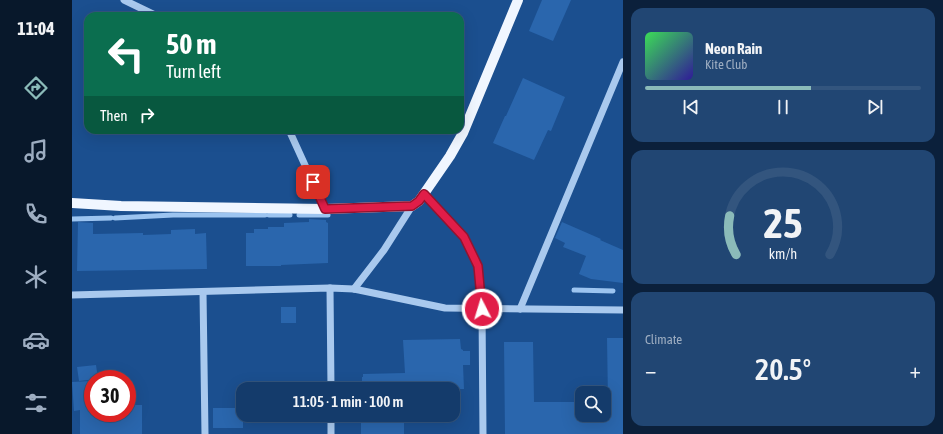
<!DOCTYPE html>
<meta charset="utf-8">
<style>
:root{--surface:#143b6b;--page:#214673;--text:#f1f3f6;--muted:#9dadc1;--line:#33557e;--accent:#8bbbb9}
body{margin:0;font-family:"Asap Condensed",sans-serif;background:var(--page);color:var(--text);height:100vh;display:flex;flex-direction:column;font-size:15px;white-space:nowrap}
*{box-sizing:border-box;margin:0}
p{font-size:13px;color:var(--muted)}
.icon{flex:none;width:22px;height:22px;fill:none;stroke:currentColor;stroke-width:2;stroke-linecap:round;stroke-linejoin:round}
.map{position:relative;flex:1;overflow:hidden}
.side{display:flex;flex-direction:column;gap:8px;padding:8px;background:#0b203b;width:320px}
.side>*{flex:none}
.banner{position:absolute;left:12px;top:12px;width:380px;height:122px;border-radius:12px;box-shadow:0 4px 16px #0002,0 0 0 1px var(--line);background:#0b6e4f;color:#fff;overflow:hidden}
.controls{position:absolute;left:503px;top:386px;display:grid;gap:8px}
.controls a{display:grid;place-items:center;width:36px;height:36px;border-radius:8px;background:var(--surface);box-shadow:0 4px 16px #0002,0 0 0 1px var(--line);font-size:20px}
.speed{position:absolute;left:12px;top:370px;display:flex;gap:8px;font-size:20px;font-weight:700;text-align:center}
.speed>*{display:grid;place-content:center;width:52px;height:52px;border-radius:50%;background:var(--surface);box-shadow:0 4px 16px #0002,0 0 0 1px var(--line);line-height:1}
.speed .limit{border:6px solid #d22;background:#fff;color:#111}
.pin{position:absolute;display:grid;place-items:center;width:34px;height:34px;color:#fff;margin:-17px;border-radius:8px;box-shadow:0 2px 6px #0006}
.me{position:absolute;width:44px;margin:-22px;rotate:355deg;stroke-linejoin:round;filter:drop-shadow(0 0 3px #0008)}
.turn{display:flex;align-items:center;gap:14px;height:84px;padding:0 16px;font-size:18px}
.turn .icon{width:52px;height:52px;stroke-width:2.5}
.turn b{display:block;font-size:28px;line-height:34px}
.then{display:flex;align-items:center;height:38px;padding:0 16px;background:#0003;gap:8px;font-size:15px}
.big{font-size:30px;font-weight:600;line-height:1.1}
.side .widget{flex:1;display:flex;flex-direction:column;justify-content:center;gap:6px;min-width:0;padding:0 14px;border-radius:12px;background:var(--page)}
.side .dial{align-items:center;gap:0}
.dial svg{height:104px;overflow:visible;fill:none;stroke:var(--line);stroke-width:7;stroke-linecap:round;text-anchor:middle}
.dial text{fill:var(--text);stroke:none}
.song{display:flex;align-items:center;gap:12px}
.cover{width:48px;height:48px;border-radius:6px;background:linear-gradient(135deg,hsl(130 70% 55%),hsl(250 70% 35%))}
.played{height:4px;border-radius:2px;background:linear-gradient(90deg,var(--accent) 60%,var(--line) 60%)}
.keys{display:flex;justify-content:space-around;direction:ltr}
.heat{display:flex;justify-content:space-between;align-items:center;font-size:22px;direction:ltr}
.trip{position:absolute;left:164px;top:382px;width:224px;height:40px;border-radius:12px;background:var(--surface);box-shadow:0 4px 16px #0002,0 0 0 1px var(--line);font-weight:600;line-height:40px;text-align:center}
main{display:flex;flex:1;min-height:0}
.dock{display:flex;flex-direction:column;width:72px;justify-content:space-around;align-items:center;background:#08182b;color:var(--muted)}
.dock .icon{width:28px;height:28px}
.dock .selected{color:var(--accent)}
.dock b{font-size:18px;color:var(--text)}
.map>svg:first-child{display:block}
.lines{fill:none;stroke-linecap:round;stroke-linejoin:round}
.stream{stroke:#9cc4f0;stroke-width:5}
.building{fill:#2a66ad}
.minor{stroke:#a9c9ee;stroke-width:7}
.major{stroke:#f0f6ff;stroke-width:10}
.route-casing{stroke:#92132f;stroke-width:10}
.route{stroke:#e11d48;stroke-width:7}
</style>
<main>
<nav class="dock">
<b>11:04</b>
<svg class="icon selected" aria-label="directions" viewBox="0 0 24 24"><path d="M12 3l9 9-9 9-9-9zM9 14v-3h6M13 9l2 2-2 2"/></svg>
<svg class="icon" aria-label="music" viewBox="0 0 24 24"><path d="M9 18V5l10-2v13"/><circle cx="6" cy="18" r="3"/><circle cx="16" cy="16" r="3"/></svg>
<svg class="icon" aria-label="phone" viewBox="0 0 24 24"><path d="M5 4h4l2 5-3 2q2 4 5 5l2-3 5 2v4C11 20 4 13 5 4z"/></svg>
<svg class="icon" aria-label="climate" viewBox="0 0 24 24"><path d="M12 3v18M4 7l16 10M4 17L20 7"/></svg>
<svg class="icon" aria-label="car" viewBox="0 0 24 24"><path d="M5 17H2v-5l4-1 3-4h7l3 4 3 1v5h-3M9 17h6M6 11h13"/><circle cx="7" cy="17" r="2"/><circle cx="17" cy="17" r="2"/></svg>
<svg class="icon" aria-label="filters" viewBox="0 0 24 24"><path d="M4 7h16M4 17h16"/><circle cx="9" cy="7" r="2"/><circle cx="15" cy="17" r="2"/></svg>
</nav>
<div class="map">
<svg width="551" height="434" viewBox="0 0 551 434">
<rect width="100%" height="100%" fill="#1b4f8f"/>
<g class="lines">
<g class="stream">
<polyline points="197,215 218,215"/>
<polyline points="227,215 256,215"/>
<polyline points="43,218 101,215 193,215"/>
<polyline points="0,219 39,218"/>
<polyline points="502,290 541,291"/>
</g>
</g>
<g class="building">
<polygon points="470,0 499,0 481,41 457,31"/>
<polygon points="451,78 493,97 479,131 476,130 462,160 421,143 433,116 434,116"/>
<polygon points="237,219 254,220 254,222 256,223 256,263 209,265 209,266 174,266 174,233 182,233 182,229 196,229 196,227 212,227 212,223 237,222"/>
<polygon points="6,222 21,223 21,234 71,233 71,235 99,234 99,230 123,229 123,234 134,233 135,269 5,271"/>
<polygon points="490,222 529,239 528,240 551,250 551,283 519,279 507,274 514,256 491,247 493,243 483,238"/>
<rect x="209" y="307" width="15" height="16"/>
<polygon points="535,338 551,338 551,434 433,434 432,342 461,342 462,402 510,402 510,415 532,415 532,401 536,401"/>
<polygon points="388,339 389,349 391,350 391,351 398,351 398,365 391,365 392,389 290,389 290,377 291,377 291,374 333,373 331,340"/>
<polygon points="24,365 26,379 7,381 5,367"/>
<polygon points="18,381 20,413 55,413 55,405 70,405 70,434 8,434 8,410 2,411 0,382"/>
<rect x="141" y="408" width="30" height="20"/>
<rect x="289" y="415" width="43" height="19"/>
</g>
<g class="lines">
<g class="minor">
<polyline points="52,0 85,16"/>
<polyline points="217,130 253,209"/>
<polyline points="352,194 392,237 406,266 410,309 411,434"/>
<polyline points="258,288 259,389"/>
<polyline points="282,289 312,250 340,206"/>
<polyline points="131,292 133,434"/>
<polyline points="0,295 258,288 282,289 373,308 551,310"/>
<polyline points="448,309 551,62"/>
<polyline points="259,415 259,434"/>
</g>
<polyline class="major" points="0,203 49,206 253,209 340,206 347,201 378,156 391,133 446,0"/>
</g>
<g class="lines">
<defs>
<polyline id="route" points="241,182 253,209 340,206 347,201 352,194 392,237 406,266 410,309"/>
</defs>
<use href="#route" class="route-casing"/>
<use href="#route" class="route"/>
</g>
</svg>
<div class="controls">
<a><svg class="icon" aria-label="search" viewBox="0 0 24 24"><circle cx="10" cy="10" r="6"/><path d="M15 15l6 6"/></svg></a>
</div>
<div class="speed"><div class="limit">30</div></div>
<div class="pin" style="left:241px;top:182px;background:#d93025"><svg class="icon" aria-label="arrive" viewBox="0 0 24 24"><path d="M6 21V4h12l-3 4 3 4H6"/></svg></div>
<svg class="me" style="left:410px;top:309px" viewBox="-20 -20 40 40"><circle r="17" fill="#e11d48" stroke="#fff" stroke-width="3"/><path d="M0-11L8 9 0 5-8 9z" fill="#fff"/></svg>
<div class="trip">11:05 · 1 min · 100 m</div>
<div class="banner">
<div class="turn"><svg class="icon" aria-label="left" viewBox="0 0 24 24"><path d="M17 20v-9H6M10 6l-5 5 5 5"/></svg><div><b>50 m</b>Turn left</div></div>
<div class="then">Then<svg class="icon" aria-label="right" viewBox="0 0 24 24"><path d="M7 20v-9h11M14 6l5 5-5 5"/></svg></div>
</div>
</div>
<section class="side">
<div class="widget">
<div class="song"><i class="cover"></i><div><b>Neon Rain</b><p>Kite Club</p></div></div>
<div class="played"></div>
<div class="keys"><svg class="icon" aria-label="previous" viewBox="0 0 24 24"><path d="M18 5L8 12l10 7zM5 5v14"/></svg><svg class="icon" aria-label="pause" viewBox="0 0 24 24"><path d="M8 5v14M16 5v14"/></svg><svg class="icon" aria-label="next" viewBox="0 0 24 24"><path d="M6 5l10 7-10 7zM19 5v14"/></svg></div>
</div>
<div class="widget dial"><svg viewBox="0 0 100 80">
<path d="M14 69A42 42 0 1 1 86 69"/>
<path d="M14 69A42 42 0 0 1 9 39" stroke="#8bbbb9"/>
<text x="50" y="56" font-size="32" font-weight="700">25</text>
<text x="50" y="72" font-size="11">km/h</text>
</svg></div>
<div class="widget"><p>Climate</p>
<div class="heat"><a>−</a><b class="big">20.5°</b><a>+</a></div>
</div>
</section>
</main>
